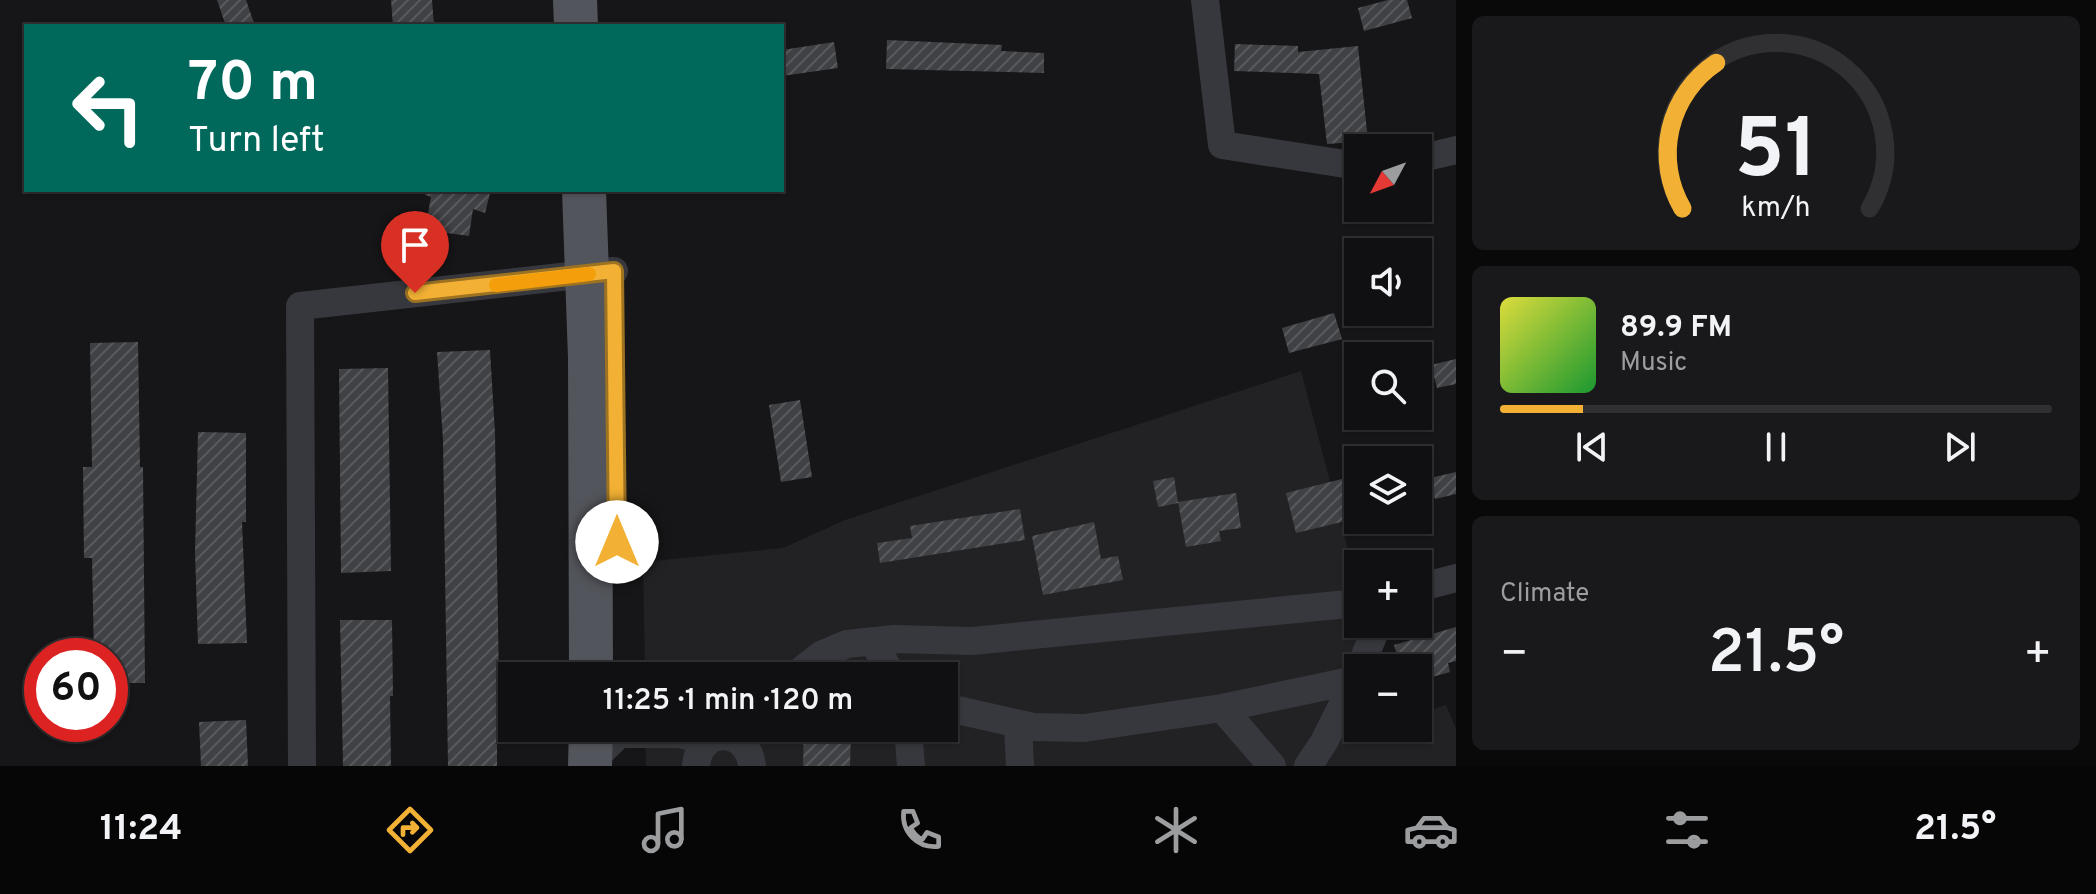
<!DOCTYPE html>
<meta charset="utf-8">
<style>
:root{--surface:#101012;--page:#19191b;--text:#f1f3f6;--muted:#9c9d9f;--line:#303032;--accent:#f2b134}
body{margin:0;font-family:Overpass,sans-serif;background:var(--page);color:var(--text);height:100vh;display:flex;flex-direction:column;font-size:30px;white-space:nowrap}
*{box-sizing:border-box;margin:0}
p{font-size:26px;color:var(--muted)}
.icon{flex:none;width:44px;height:44px;fill:none;stroke:currentColor;stroke-width:2;stroke-linecap:round;stroke-linejoin:round}
.map{position:relative;flex:1;overflow:hidden}
.details{display:flex;flex-direction:column;gap:16px;padding:16px;background:#09090a;width:640px}
.details>*{flex:none}
.guide{position:absolute;left:24px;top:24px;width:760px;height:168px;border-radius:0px;box-shadow:0 2px 6px #0004,0 0 0 2px var(--line);background:#00695c;color:#fff;overflow:hidden}
.needle{width:52px;rotate:229deg}
.fabs{position:absolute;left:1344px;top:134px;display:grid;gap:16px}
.fabs a{display:grid;place-items:center;width:88px;height:88px;border-radius:0px;background:var(--surface);box-shadow:0 2px 6px #0004,0 0 0 2px var(--line);font-size:40px}
.speed{position:absolute;left:24px;top:638px;display:flex;gap:16px;font-size:40px;font-weight:700;text-align:center}
.speed>*{display:grid;place-content:center;width:104px;height:104px;border-radius:50%;background:var(--surface);box-shadow:0 2px 6px #0004,0 0 0 2px var(--line);line-height:1}
.speed .limit{border:12px solid #d22;background:#fff;color:#111}
.pin{position:absolute;display:grid;place-items:center;width:68px;height:68px;color:#fff;margin:-82px -34px;border-radius:50% 50% 50% 0;rotate:-45deg;box-shadow:0 0 8px #0007}
.pin .icon{rotate:45deg}
.me{position:absolute;width:88px;margin:-44px;rotate:0deg;stroke-linejoin:round;filter:drop-shadow(0 0 6px #0008)}
.turn{display:flex;align-items:center;gap:28px;height:168px;padding:0 32px;font-size:36px}
.turn .icon{width:104px;height:104px;stroke-width:2.5}
.turn b{display:block;font-size:56px;line-height:68px}
.big{font-size:60px;font-weight:600;line-height:1.1}
.details .widget{flex:1;display:flex;flex-direction:column;justify-content:center;gap:12px;min-width:0;padding:0 28px;border-radius:12px;background:var(--page)}
.details .dial{align-items:center;gap:0}
.dial svg{height:208px;overflow:visible;fill:none;stroke:var(--line);stroke-width:7;stroke-linecap:round;text-anchor:middle}
.dial text{fill:var(--text);stroke:none}
.song{display:flex;align-items:center;gap:24px}
.cover{width:96px;height:96px;border-radius:12px;background:linear-gradient(135deg,hsl(60 70% 55%),hsl(130 70% 35%))}
.played{height:8px;border-radius:4px;background:linear-gradient(90deg,var(--accent) 15%,var(--line) 15%)}
.keys{display:flex;justify-content:space-around;direction:ltr}
.heat{display:flex;justify-content:space-between;align-items:center;font-size:44px;direction:ltr}
.trip{position:absolute;left:498px;top:662px;width:460px;height:80px;border-radius:0px;background:var(--surface);box-shadow:0 2px 6px #0004,0 0 0 2px var(--line);font-weight:600;line-height:80px;text-align:center}
.tabs{display:flex;height:128px;justify-content:space-around;align-items:center;background:#060607;color:var(--muted)}
.tabs .icon{width:56px;height:56px}
.tabs .current{color:var(--accent)}
.tabs b{font-size:36px;color:var(--text)}
main{display:flex;flex:1;min-height:0}
.map>svg:first-child{display:block}
.built{fill:#222225}
.building{fill:url(#building-hatch)}
.lines{fill:none;stroke-linecap:round;stroke-linejoin:round}
.street{stroke:#37383d;stroke-width:28}
.primary{stroke:#53555c;stroke-width:44}
.route-casing{stroke:#9d7322;stroke-width:20}
.route{stroke:#f2b134;stroke-width:14}
.slow{stroke:#f59e0b;stroke-width:14}
</style>
<main>
<div class="map">
<svg width="1456" height="766" viewBox="0 0 1456 766">
<defs>
<pattern id="building-hatch" width="6" height="6" patternUnits="userSpaceOnUse" patternTransform="scale(2)"><rect width="6" height="6" fill="#404145"/><path d="M-1 1l2-2M0 6l6-6M5 7l2-2" fill="none" stroke="#595a5e"/></pattern>
</defs>
<rect width="100%" height="100%" fill="#161618"/>
<polygon class="built" points="1301,371 1358,588 1358,624 1367,624 1379,668 1358,668 1358,728 1418,728 1418,714 1446,705 1456,729 1456,766 646,766 645,728 944,728 944,676 645,676 643,562 783,548 845,520"/>
<g class="building">
<polygon points="217,0 246,0 255,26 226,26"/>
<polygon points="391,0 432,0 434,26 393,26"/>
<polygon points="1388,0 1407,0 1412,18 1364,31 1358,8"/>
<polygon points="887,40 1002,45 1001,51 1044,53 1044,73 886,69"/>
<polygon points="834,42 838,68 782,76 782,50"/>
<polygon points="1235,44 1298,46 1298,52 1358,46 1368,141 1327,144 1319,74 1234,71"/>
<polygon points="426,190 491,190 485,213 473,209 469,236 425,230 431,197 425,195"/>
<polygon points="1334,313 1342,339 1289,353 1282,328"/>
<polygon points="138,342 140,467 143,467 145,683 110,683 110,656 94,656 92,558 84,558 83,467 92,467 90,343"/>
<polygon points="490,350 495,433 499,685 497,685 497,766 448,766 443,440 437,352"/>
<polygon points="1456,359 1456,384 1437,388 1431,365"/>
<polygon points="388,368 391,571 341,573 339,369"/>
<polygon points="800,400 812,477 781,482 769,405"/>
<polygon points="198,432 246,433 246,522 242,522 247,643 198,644 195,553"/>
<polygon points="1456,472 1456,494 1435,499 1430,478"/>
<polygon points="1358,475 1358,518 1296,533 1286,493"/>
<polygon points="1174,477 1178,503 1158,507 1153,481"/>
<polygon points="1236,493 1241,528 1219,531 1221,541 1186,547 1178,502"/>
<polygon points="1020,509 1025,540 880,563 877,543 912,538 910,526"/>
<polygon points="1094,522 1101,559 1118,556 1123,580 1043,595 1032,536"/>
<polygon points="340,620 392,620 393,696 390,696 391,766 343,766"/>
<polygon points="1456,627 1456,661 1448,663 1450,672 1418,681 1418,668 1401,668 1394,645"/>
<polygon points="246,720 248,766 201,766 199,722"/>
<polygon points="804,728 851,728 850,766 803,766"/>
</g>
<g class="lines">
<g class="street">
<polyline points="1205,0 1222,145 1358,166"/>
<polyline points="1418,159 1456,150"/>
<polyline points="1418,588 1456,578"/>
<polyline points="873,641 892,676"/>
<polyline points="1360,668 1378,624"/>
<polyline points="794,676 821,655 847,644 894,639 972,641 1358,603"/>
<polyline points="944,707 1033,727 1084,728 1222,708 1355,680"/>
<polyline points="1222,708 1272,766"/>
<polyline points="1018,724 1020,766"/>
<polyline points="908,728 911,766"/>
<polyline points="593,765 590,763 619,734 679,734 707,741"/>
<polyline points="302,766 300,306 614,271"/>
<path d="M696 766C699 726 748 727 752 766"/>
<polyline points="1308,766 1324,742 1358,674"/>
</g>
<g class="primary">
<polyline points="575,0 576,26"/>
<polyline points="584,190 590,358 591,676"/>
<polyline points="590,766 591,728"/>
</g>
</g>
<g class="lines">
<defs>
<polyline id="route" points="415,293 614,271 617,542"/>
</defs>
<use href="#route" class="route-casing"/>
<use href="#route" class="route"/>
<polyline class="slow" points="496,285 589,274"/>
</g>
</svg>
<div class="fabs">
<a><svg class="needle" viewBox="-14 -14 28 28"><path d="M0-13l5 13h-10z" fill="#e53935"/><path d="M0 13l5-13h-10z" fill="#9c9d9f"/></svg></a>
<a><svg class="icon" aria-label="sound" viewBox="0 0 24 24"><path d="M4 9h4l5-4v14l-5-4H4zM17 9q2 3 0 6"/></svg></a>
<a><svg class="icon" aria-label="search" viewBox="0 0 24 24"><circle cx="10" cy="10" r="6"/><path d="M15 15l6 6"/></svg></a>
<a><svg class="icon" aria-label="layers" viewBox="0 0 24 24"><path d="M12 4l9 5-9 5-9-5zM3 14l9 5 9-5"/></svg></a>
<a>+</a>
<a>−</a>
</div>
<div class="speed"><div class="limit">60</div></div>
<div class="pin" style="left:415px;top:293px;background:#d93025"><svg class="icon" aria-label="arrive" viewBox="0 0 24 24"><path d="M6 21V4h12l-3 4 3 4H6"/></svg></div>
<svg class="me" style="left:617px;top:542px" viewBox="-20 -20 40 40"><circle r="19" fill="#fff"/><path d="M0-13L10 11 0 6-10 11z" fill="#f2b134"/></svg>
<div class="trip">11:25 · 1 min · 120 m</div>
<div class="guide">
<div class="turn"><svg class="icon" aria-label="left" viewBox="0 0 24 24"><path d="M17 20v-9H6M10 6l-5 5 5 5"/></svg><div><b>70 m</b>Turn left</div></div>
</div>
</div>
<section class="details">
<div class="widget dial"><svg viewBox="0 0 100 80">
<path d="M14 69A42 42 0 1 1 86 69"/>
<path d="M14 69A42 42 0 0 1 27 13" stroke="#f2b134"/>
<text x="50" y="56" font-size="32" font-weight="700">51</text>
<text x="50" y="72" font-size="11">km/h</text>
</svg></div>
<div class="widget">
<div class="song"><i class="cover"></i><div><b>89.9 FM</b><p>Music</p></div></div>
<div class="played"></div>
<div class="keys"><svg class="icon" aria-label="previous" viewBox="0 0 24 24"><path d="M18 5L8 12l10 7zM5 5v14"/></svg><svg class="icon" aria-label="pause" viewBox="0 0 24 24"><path d="M8 5v14M16 5v14"/></svg><svg class="icon" aria-label="next" viewBox="0 0 24 24"><path d="M6 5l10 7-10 7zM19 5v14"/></svg></div>
</div>
<div class="widget"><p>Climate</p>
<div class="heat"><a>−</a><b class="big">21.5°</b><a>+</a></div>
</div>
</section>
</main>
<nav class="tabs">
<b>11:24</b>
<svg class="icon current" aria-label="directions" viewBox="0 0 24 24"><path d="M12 3l9 9-9 9-9-9zM9 14v-3h6M13 9l2 2-2 2"/></svg>
<svg class="icon" aria-label="music" viewBox="0 0 24 24"><path d="M9 18V5l10-2v13"/><circle cx="6" cy="18" r="3"/><circle cx="16" cy="16" r="3"/></svg>
<svg class="icon" aria-label="phone" viewBox="0 0 24 24"><path d="M5 4h4l2 5-3 2q2 4 5 5l2-3 5 2v4C11 20 4 13 5 4z"/></svg>
<svg class="icon" aria-label="climate" viewBox="0 0 24 24"><path d="M12 3v18M4 7l16 10M4 17L20 7"/></svg>
<svg class="icon" aria-label="car" viewBox="0 0 24 24"><path d="M5 17H2v-5l4-1 3-4h7l3 4 3 1v5h-3M9 17h6M6 11h13"/><circle cx="7" cy="17" r="2"/><circle cx="17" cy="17" r="2"/></svg>
<svg class="icon" aria-label="filters" viewBox="0 0 24 24"><path d="M4 7h16M4 17h16"/><circle cx="9" cy="7" r="2"/><circle cx="15" cy="17" r="2"/></svg>
<b>21.5°</b>
</nav>
